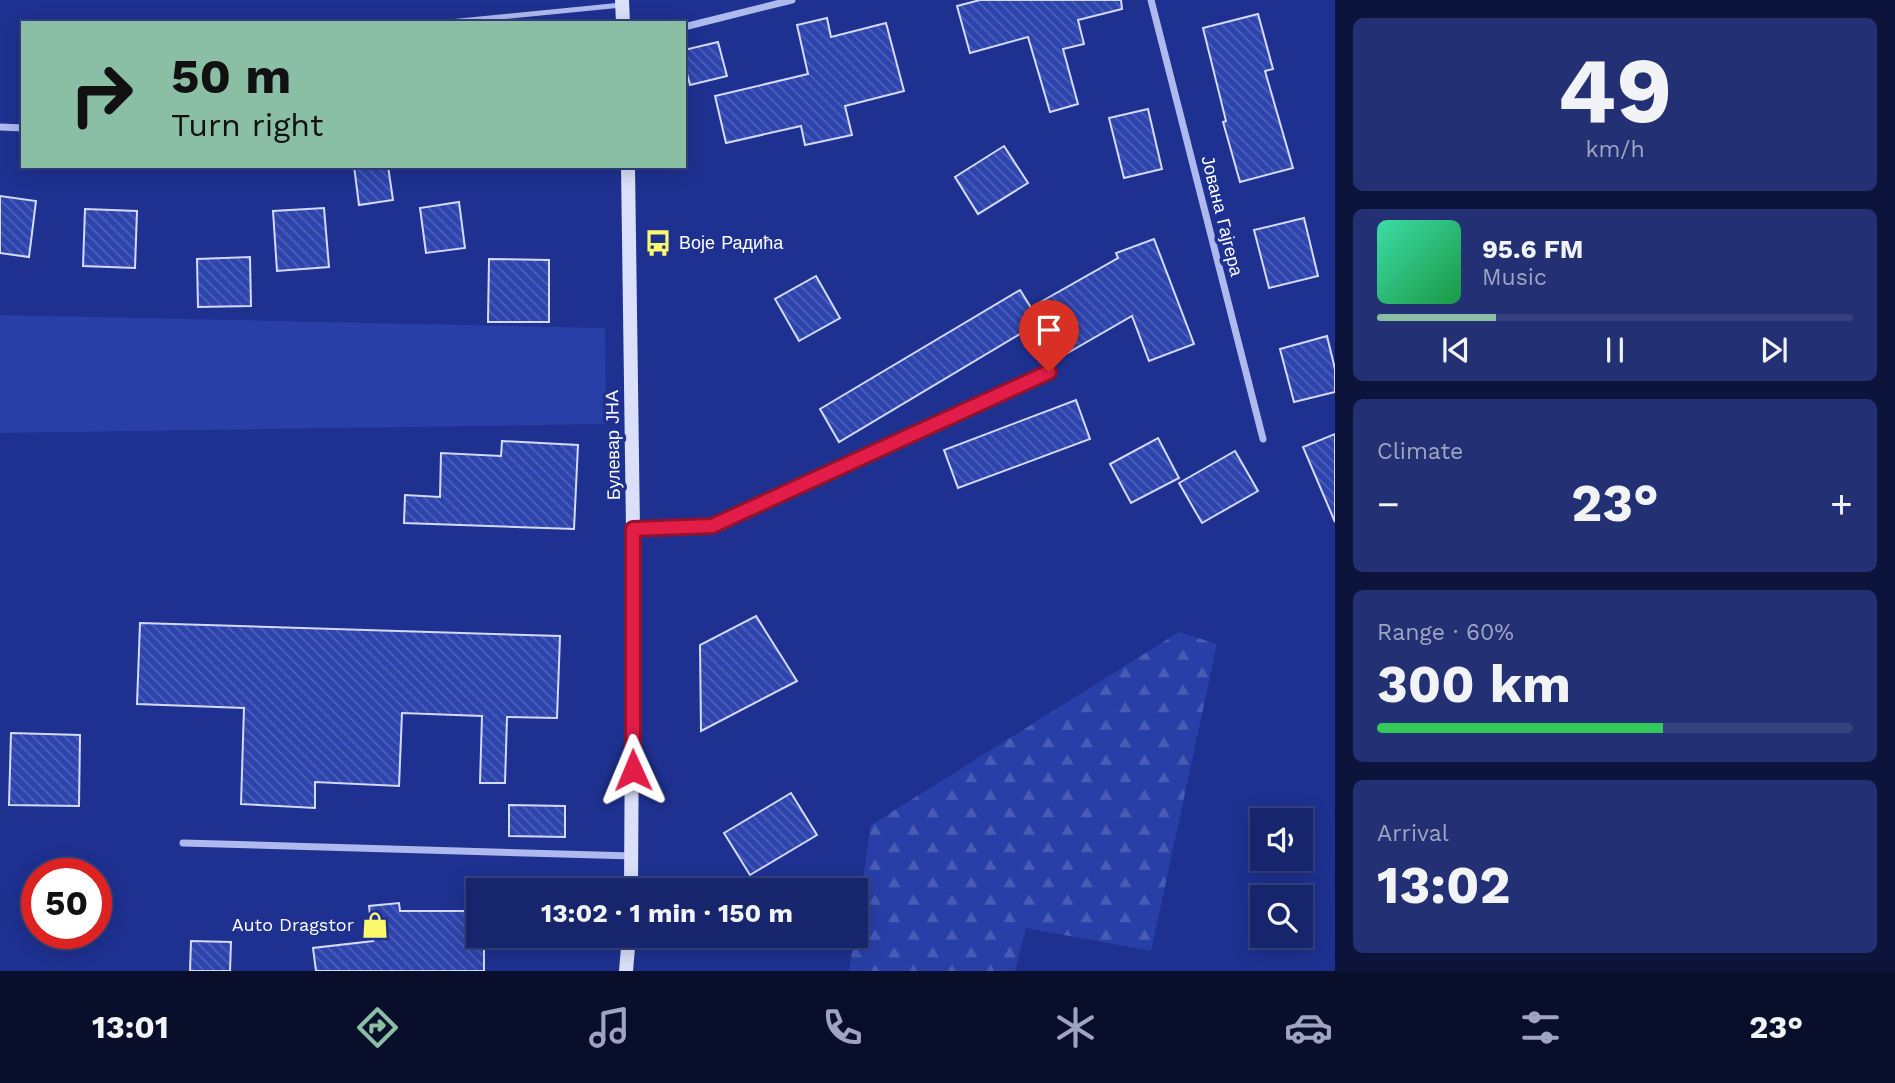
<!DOCTYPE html>
<meta charset="utf-8">
<style>
:root{--surface:#16256c;--page:#233174;--text:#f1f3f6;--muted:#9ea5c2;--line:#35427f;--accent:#8abfa5}
body{margin:0;font-family:"Work Sans",sans-serif;background:var(--page);color:var(--text);height:100vh;display:flex;flex-direction:column;font-size:26px;white-space:nowrap}
*{box-sizing:border-box;margin:0}
p{font-size:23px;color:var(--muted)}
.icon{flex:none;width:38px;height:38px;fill:none;stroke:currentColor;stroke-width:2;stroke-linecap:round;stroke-linejoin:round}
.map{position:relative;flex:1;overflow:hidden}
.details{display:flex;flex-direction:column;gap:18px;padding:18px;background:#0c143b;width:560px}
.details>*{flex:none}
.top-card{position:absolute;left:21px;top:21px;width:665px;height:147px;border-radius:0px;box-shadow:0 4px 18px #0003,0 0 0 2px var(--line);background:#8abfa5;color:#111;overflow:hidden}
.fabs{position:absolute;left:1250px;top:808px;display:grid;gap:14px}
.fabs a{display:grid;place-items:center;width:63px;height:63px;border-radius:0px;background:var(--surface);box-shadow:0 4px 18px #0003,0 0 0 2px var(--line);font-size:35px}
.speed{position:absolute;left:21px;top:858px;display:flex;gap:14px;font-size:35px;font-weight:700;text-align:center}
.speed>*{display:grid;place-content:center;width:91px;height:91px;border-radius:50%;background:var(--surface);box-shadow:0 4px 18px #0003,0 0 0 2px var(--line);line-height:1}
.speed .limit{border:10px solid #d22;background:#fff;color:#111}
.pin{position:absolute;display:grid;place-items:center;width:60px;height:60px;color:#fff;margin:-72px -30px;border-radius:50% 50% 50% 0;rotate:-45deg;box-shadow:0 0 7px #0007}
.pin .icon{rotate:45deg}
.me{position:absolute;width:77px;margin:-38px;rotate:359deg;stroke-linejoin:round;filter:drop-shadow(0 0 5px #0008)}
.turn{display:flex;align-items:center;gap:24px;height:147px;padding:0 35px;font-size:32px}
.turn .icon{width:91px;height:91px;stroke-width:2.5}
.turn b{display:block;font-size:49px;line-height:60px}
.big{font-size:52px;font-weight:700;line-height:1.1}
.details .tile{flex:1;display:flex;flex-direction:column;justify-content:center;gap:10px;min-width:0;padding:0 24px;border-radius:10px;background:var(--page)}
.details .dial{align-items:center;gap:0}
.dial b{font-size:91px;line-height:1}
.song{display:flex;align-items:center;gap:21px}
.cover{width:84px;height:84px;border-radius:10px;background:linear-gradient(135deg,hsl(160 70% 55%),hsl(140 70% 35%))}
.played{height:7px;border-radius:4px;background:linear-gradient(90deg,var(--accent) 25%,var(--line) 25%)}
.keys{display:flex;justify-content:space-around;direction:ltr}
.heat{display:flex;justify-content:space-between;align-items:center;font-size:38px;direction:ltr}
.charge{height:10px;border-radius:5px;background:linear-gradient(90deg,#34c759 60%,var(--line) 0)}
.trip{position:absolute;left:466px;top:878px;width:402px;height:70px;border-radius:0px;background:var(--surface);box-shadow:0 4px 18px #0003,0 0 0 2px var(--line);font-weight:700;line-height:70px;text-align:center}
.tab-bar{display:flex;height:112px;justify-content:space-around;align-items:center;background:#090f2b;color:var(--muted)}
.tab-bar .icon{width:49px;height:49px}
.tab-bar .on{color:var(--accent)}
.tab-bar b{font-size:32px;color:var(--text)}
main{display:flex;flex:1;min-height:0}
.map>svg:first-child{display:block}
.green{fill:#283fa8}
.forest{fill:url(#forest-firs)}
.building{fill:url(#building-back-hatch);stroke:#d4daf9;stroke-width:2}
.lines{fill:none;stroke-linecap:round;stroke-linejoin:round}
.lane{stroke:#aeb9ed;stroke-width:5}
.street{stroke:#aeb9ed;stroke-width:7}
.secondary{stroke:#dadffa;stroke-width:14}
.route-casing{stroke:#92132f;stroke-width:18}
.route{stroke:#e11d48;stroke-width:12}
.labels{text-anchor:middle;stroke-width:7;stroke-linejoin:round;paint-order:stroke}
.street-label{font-size:18px;fill:#fff;stroke:#1e3190}
.poi-label{font-size:18px;fill:#fff;stroke:#1e3190;text-anchor:start}
</style>
<main>
<div class="map">
<svg width="1335" height="971" viewBox="0 0 1335 971">
<defs>
<pattern id="forest-firs" width="22" height="20" patternUnits="userSpaceOnUse" patternTransform="scale(1.75)"><rect width="22" height="20" fill="#283fa8"/><path d="M5 1l3.5 6h-7zM16 11l3.5 6h-7z" fill="#485cb5"/></pattern>
<pattern id="building-back-hatch" width="6" height="6" patternUnits="userSpaceOnUse" patternTransform="scale(1.75)"><rect width="6" height="6" fill="#2e44ad"/><path d="M-1 5l2 2M0 0l6 6M5-1l2 2" fill="none" stroke="#4d60b9"/></pattern>
</defs>
<rect width="100%" height="100%" fill="#1e3190"/>
<polygon class="green" points="0,315 605,328 606,424 0,433"/>
<polygon class="forest" points="1179,632 1217,644 1151,951 1026,928 1015,971 849,971 871,825"/>
<g class="building">
<polygon points="980,0 1121,0 1122,9 1078,20 1084,44 1063,49 1078,104 1050,112 1028,37 970,53 957,6"/>
<polygon points="1258,14 1273,69 1265,71 1293,168 1240,182 1223,122 1226,121 1203,28"/>
<polygon points="827,18 831,37 886,23 904,91 845,106 852,135 805,145 801,126 726,143 715,96 808,74 797,25"/>
<polygon points="718,42 727,76 690,85 684,62 684,50"/>
<polygon points="1148,109 1162,169 1124,178 1109,118"/>
<polygon points="1004,146 1028,183 978,214 955,177"/>
<polygon points="354,166 388,166 393,200 359,205"/>
<polygon points="0,196 36,201 29,257 0,253"/>
<polygon points="459,202 465,248 426,253 420,208"/>
<polygon points="324,208 329,267 277,271 273,211"/>
<polygon points="85,209 137,211 135,268 83,266"/>
<polygon points="1304,218 1318,276 1269,288 1254,230"/>
<polygon points="1154,239 1194,344 1149,361 1132,316 1066,354 1037,304 1118,258 1116,253"/>
<polygon points="250,257 251,306 198,307 197,259"/>
<polygon points="489,259 549,260 549,322 488,322"/>
<polygon points="816,276 840,318 799,341 775,299"/>
<polygon points="1020,290 1040,322 839,442 820,409"/>
<polygon points="1327,336 1335,369 1335,392 1294,402 1280,349"/>
<polygon points="1076,400 1090,439 958,488 944,450"/>
<polygon points="1335,434 1335,522 1303,447"/>
<polygon points="1158,438 1179,478 1131,503 1110,464"/>
<polygon points="502,441 578,445 574,529 404,523 405,495 440,497 441,453 501,456"/>
<polygon points="1235,451 1258,491 1202,523 1179,483"/>
<polygon points="756,616 797,681 701,731 700,645"/>
<polygon points="140,623 560,636 557,718 507,717 505,783 480,783 482,716 402,713 399,786 315,782 315,808 241,804 244,708 137,704"/>
<polygon points="11,733 80,735 79,806 9,805"/>
<polygon points="791,793 817,835 750,875 724,833"/>
<polygon points="509,805 565,806 565,837 509,836"/>
<polygon points="399,903 400,911 478,911 478,936 484,936 484,971 316,971 313,948 373,941 369,906"/>
<polygon points="191,941 231,942 230,971 190,971"/>
</g>
<g class="lines">
<g class="lane">
<polyline points="439,23 622,5"/>
<polyline points="634,529 712,526 1049,372"/>
</g>
<g class="street">
<polyline points="1151,0 1263,439"/>
<polyline points="684,27 792,0"/>
<polyline points="0,127 23,128"/>
<polyline points="183,843 633,856"/>
</g>
<g class="secondary">
<polyline points="622,0 623,23"/>
<polyline points="628,166 633,529 631,891"/>
<polyline points="626,971 629,936"/>
</g>
</g>
<g class="lines">
<defs>
<polyline id="route" points="633,770 633,529 712,526 1049,372"/>
</defs>
<use href="#route" class="route-casing"/>
<use href="#route" class="route"/>
</g>
<defs>
<symbol id="bus-bare" viewBox="-9 -9 18 18"><path d="M-5-6H5V4H4V6H2V4H-2V6H-4V4H-5ZM-3.5-4V0h7V-4ZM-3.5 1.2v1.5H-2V1.2ZM2 1.2v1.5H3.5V1.2Z" fill="#fcf96d" stroke="#1e3190" stroke-width="2.5" paint-order="stroke"/></symbol>
<symbol id="shop-bare" viewBox="-9 -9 18 18"><path d="M-5-2.5h2.3a2.7 3.5 0 0 1 5.4 0H5L5.5 6h-11ZM-1.5-2.5h3a1.5 2.3 0 0 0-3 0Z" fill="#fcf96d" stroke="#1e3190" stroke-width="2.5" paint-order="stroke"/></symbol>
</defs>
<g fill-rule="evenodd">
<use href="#bus-bare" x="639" y="224" width="38" height="38"/>
<use href="#shop-bare" x="356" y="906" width="38" height="38"/>
</g>
<g class="labels">
<g class="street-label">
<text transform="translate(1222 216) rotate(76)" y="6">Јована Гајгера</text>
<text transform="translate(613 445) rotate(-91)" y="6">Булевар ЈНА</text>
</g>
<g class="poi-label">
<text x="679" y="249">Воје Радића</text>
<text x="354" y="931" text-anchor="end">Auto Dragstor</text>
</g>
</g>
</svg>
<div class="fabs">
<a><svg class="icon" aria-label="sound" viewBox="0 0 24 24"><path d="M4 9h4l5-4v14l-5-4H4zM17 9q2 3 0 6"/></svg></a>
<a><svg class="icon" aria-label="search" viewBox="0 0 24 24"><circle cx="10" cy="10" r="6"/><path d="M15 15l6 6"/></svg></a>
</div>
<div class="speed"><div class="limit">50</div></div>
<div class="pin" style="left:1049px;top:372px;background:#d93025"><svg class="icon" aria-label="arrive" viewBox="0 0 24 24"><path d="M6 21V4h12l-3 4 3 4H6"/></svg></div>
<svg class="me" style="left:633px;top:770px" viewBox="-20 -20 40 40"><path d="M0-17L14 15 0 8-14 15z" fill="#e11d48" stroke="#fff" stroke-width="4"/></svg>
<div class="trip">13:02 · 1 min · 150 m</div>
<div class="top-card">
<div class="turn"><svg class="icon" aria-label="right" viewBox="0 0 24 24"><path d="M7 20v-9h11M14 6l5 5-5 5"/></svg><div><b>50 m</b>Turn right</div></div>
</div>
</div>
<section class="details">
<div class="tile dial"><b>49</b><p>km/h</p></div>
<div class="tile">
<div class="song"><i class="cover"></i><div><b>95.6 FM</b><p>Music</p></div></div>
<div class="played"></div>
<div class="keys"><svg class="icon" aria-label="previous" viewBox="0 0 24 24"><path d="M18 5L8 12l10 7zM5 5v14"/></svg><svg class="icon" aria-label="pause" viewBox="0 0 24 24"><path d="M8 5v14M16 5v14"/></svg><svg class="icon" aria-label="next" viewBox="0 0 24 24"><path d="M6 5l10 7-10 7zM19 5v14"/></svg></div>
</div>
<div class="tile"><p>Climate</p>
<div class="heat"><a>−</a><b class="big">23°</b><a>+</a></div>
</div>
<div class="tile"><p>Range · 60%</p><b class="big">300 km</b><div class="charge"></div></div>
<div class="tile"><p>Arrival</p><b class="big">13:02</b></div>
</section>
</main>
<nav class="tab-bar">
<b>13:01</b>
<svg class="icon on" aria-label="directions" viewBox="0 0 24 24"><path d="M12 3l9 9-9 9-9-9zM9 14v-3h6M13 9l2 2-2 2"/></svg>
<svg class="icon" aria-label="music" viewBox="0 0 24 24"><path d="M9 18V5l10-2v13"/><circle cx="6" cy="18" r="3"/><circle cx="16" cy="16" r="3"/></svg>
<svg class="icon" aria-label="phone" viewBox="0 0 24 24"><path d="M5 4h4l2 5-3 2q2 4 5 5l2-3 5 2v4C11 20 4 13 5 4z"/></svg>
<svg class="icon" aria-label="climate" viewBox="0 0 24 24"><path d="M12 3v18M4 7l16 10M4 17L20 7"/></svg>
<svg class="icon" aria-label="car" viewBox="0 0 24 24"><path d="M5 17H2v-5l4-1 3-4h7l3 4 3 1v5h-3M9 17h6M6 11h13"/><circle cx="7" cy="17" r="2"/><circle cx="17" cy="17" r="2"/></svg>
<svg class="icon" aria-label="filters" viewBox="0 0 24 24"><path d="M4 7h16M4 17h16"/><circle cx="9" cy="7" r="2"/><circle cx="15" cy="17" r="2"/></svg>
<b>23°</b>
</nav>
